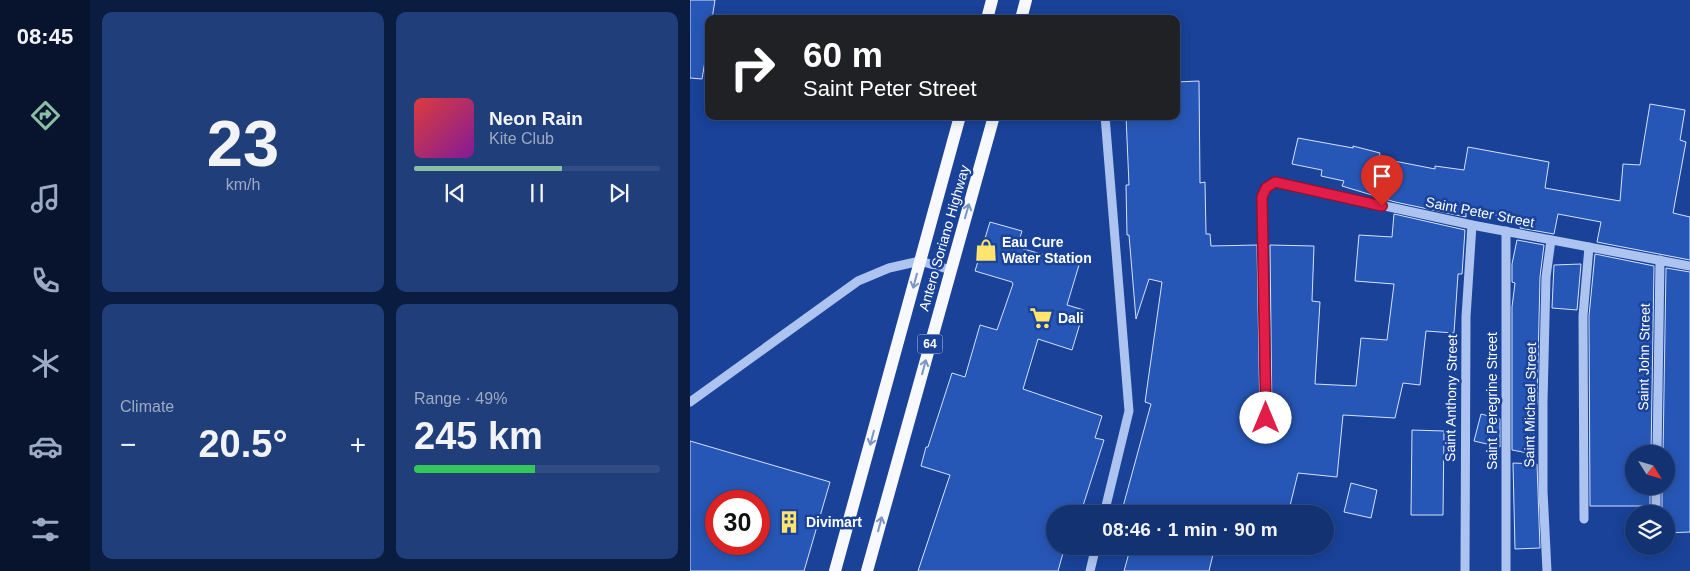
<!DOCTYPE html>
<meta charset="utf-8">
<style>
:root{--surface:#133272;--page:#203e7a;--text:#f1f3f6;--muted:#9daac4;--line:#324d84;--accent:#8abfa5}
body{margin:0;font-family:Arial,sans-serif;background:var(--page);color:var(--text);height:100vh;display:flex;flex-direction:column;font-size:19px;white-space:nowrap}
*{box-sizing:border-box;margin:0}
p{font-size:16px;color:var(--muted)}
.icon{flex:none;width:28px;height:28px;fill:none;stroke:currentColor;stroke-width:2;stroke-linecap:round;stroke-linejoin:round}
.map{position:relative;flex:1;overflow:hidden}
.panel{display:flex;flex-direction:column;gap:12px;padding:12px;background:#0a1c3f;width:600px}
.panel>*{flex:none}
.top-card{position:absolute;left:15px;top:15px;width:475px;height:105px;border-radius:10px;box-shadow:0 2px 12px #0003,0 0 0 1px var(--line);background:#202124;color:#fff;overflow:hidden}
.needle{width:32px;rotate:127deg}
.tools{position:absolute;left:935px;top:445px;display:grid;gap:10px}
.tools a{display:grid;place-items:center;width:50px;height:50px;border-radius:50%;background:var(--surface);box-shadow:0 2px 12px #0003,0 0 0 1px var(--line);font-size:25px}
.speed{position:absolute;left:15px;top:490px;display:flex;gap:10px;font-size:25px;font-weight:700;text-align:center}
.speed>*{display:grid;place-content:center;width:65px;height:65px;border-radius:50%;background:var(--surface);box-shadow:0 2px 12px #0003,0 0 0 1px var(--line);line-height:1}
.speed .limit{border:8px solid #d22;background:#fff;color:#111}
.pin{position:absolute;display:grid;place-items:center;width:42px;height:42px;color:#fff;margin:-51px -21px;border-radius:50% 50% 50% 0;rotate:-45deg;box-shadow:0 0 5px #0007}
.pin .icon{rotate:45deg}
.me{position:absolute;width:55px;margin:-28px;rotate:0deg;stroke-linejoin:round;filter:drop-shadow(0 0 4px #0008)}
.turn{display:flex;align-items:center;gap:18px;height:105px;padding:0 15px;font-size:22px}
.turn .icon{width:65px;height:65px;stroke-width:2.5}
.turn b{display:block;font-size:35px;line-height:42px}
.big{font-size:38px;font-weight:800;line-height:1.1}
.panel .widget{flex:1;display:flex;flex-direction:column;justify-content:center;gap:8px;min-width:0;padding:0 18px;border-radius:10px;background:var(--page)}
.panel .dial{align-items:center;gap:0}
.dial b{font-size:65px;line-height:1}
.song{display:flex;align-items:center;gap:15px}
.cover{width:60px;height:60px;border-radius:8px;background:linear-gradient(135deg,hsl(0 70% 55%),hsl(290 70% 35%))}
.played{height:5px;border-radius:2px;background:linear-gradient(90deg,var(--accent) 60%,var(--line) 60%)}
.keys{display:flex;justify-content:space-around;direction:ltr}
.heat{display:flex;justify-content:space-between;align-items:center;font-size:28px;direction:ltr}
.charge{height:8px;border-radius:4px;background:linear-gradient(90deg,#34c759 49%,var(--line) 0)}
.panel .tiles{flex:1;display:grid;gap:12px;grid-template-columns:repeat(2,1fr)}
.trip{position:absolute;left:356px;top:505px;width:288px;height:50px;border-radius:25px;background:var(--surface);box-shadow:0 2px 12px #0003,0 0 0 1px var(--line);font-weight:800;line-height:50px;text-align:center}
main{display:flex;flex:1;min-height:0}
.dock{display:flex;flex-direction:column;width:90px;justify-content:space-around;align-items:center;background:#08142e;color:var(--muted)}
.dock .icon{width:35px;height:35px}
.dock .selected{color:var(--accent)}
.dock b{font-size:22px;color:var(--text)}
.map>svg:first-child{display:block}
.building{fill:#2757b6;stroke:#d4e2fc;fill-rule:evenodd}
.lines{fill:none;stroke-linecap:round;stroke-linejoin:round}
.minor{stroke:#adc4f1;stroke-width:9}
.major{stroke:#f7f9ff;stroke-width:12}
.oneway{stroke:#7d94c6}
.route-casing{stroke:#92132f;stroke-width:12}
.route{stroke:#e11d48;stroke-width:9}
.labels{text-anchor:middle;stroke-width:5;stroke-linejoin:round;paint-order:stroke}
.shield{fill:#194298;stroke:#bac6e0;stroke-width:1}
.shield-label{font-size:12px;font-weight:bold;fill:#fff}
.street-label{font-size:14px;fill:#fff;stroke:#194298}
.poi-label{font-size:14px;font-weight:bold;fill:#fff;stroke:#194298;text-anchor:start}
</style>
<main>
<nav class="dock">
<b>08:45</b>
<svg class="icon selected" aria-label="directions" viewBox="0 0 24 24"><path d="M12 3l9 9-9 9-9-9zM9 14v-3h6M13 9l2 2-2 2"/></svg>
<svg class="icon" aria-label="music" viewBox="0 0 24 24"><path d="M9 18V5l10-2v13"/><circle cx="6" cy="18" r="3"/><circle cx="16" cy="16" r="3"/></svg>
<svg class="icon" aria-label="phone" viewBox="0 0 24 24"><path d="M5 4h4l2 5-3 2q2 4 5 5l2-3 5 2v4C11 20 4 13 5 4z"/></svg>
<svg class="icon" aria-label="climate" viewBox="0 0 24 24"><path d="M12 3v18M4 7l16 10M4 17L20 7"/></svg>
<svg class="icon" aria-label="car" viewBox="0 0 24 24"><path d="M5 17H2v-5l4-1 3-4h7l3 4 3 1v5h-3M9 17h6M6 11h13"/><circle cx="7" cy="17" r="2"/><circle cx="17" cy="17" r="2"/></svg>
<svg class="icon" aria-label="filters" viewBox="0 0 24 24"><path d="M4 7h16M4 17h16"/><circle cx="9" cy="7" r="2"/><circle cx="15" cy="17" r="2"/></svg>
</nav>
<section class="panel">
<div class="tiles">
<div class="widget dial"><b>23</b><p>km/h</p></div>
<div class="widget">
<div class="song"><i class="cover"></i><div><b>Neon Rain</b><p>Kite Club</p></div></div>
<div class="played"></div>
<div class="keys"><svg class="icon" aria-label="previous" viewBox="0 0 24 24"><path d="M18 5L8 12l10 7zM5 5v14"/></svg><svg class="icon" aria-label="pause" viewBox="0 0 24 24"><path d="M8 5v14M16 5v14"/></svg><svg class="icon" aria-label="next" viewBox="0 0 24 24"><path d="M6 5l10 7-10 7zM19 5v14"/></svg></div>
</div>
<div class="widget"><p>Climate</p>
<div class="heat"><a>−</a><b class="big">20.5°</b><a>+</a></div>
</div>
<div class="widget"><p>Range · 49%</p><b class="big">245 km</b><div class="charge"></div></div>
</div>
</section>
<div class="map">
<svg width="1000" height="571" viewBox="0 0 1000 571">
<rect width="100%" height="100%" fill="#194298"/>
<g class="building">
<polygon points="0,0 25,0 22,19 19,19 19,37 12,79 0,78"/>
<polygon points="509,81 510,183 515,182 516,234 520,234 521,246 567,245 570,418 573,424 580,423 582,418 580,245 624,246 622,301 630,302 625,384 666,386 671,338 697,340 704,284 665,281 669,235 702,237 704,214 775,230 772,274 768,274 764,333 736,331 730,385 713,383 705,418 653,415 647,477 608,473 598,514 431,514 461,404 455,402 472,282 459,279 446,319 439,235 437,235 436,185 439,185 436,116 486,116 486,82"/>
<polygon points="960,104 995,110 990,140 996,142 983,213 1000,217 1000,260 907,242 911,222 868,214 864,234 830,228 831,219 776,210 776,217 705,202 652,186 654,181 631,176 632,170 602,164 608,138 663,148 663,146 690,153 689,158 745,169 745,166 774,170 778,147 859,162 855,188 930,201 933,164 950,165"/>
<polygon points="300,222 332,231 327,247 389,265 377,305 394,310 382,350 348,339 333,389 412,416 405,438 414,440 391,512 386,510 385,514 365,514 365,546 375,546 368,571 228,571 260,475 231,466 236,447 238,447 262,373 275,377 290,325 307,330 323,284 322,282 285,271"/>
<polygon points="827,240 854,245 850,277 847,405 844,405 843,454 822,450 822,307 825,283 822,282 822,264"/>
<polygon points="905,254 964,266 961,454 944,454 944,486 960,486 960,506 900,506 899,316"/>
<polygon points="891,264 887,310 862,308 864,265"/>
<polygon points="976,268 1000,272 1000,532 976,533 976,514 972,514 972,486 976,486 976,454 973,454"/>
<polygon points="791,414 810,419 810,447 784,441"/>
<polygon points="722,430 754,431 753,515 721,515"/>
<path d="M0 441 140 482 114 571H0ZM26 501H69V544H26Z"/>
<polygon points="823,463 847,464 850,548 825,549"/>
<polygon points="661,483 687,490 681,518 654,512"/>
<polygon points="424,546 525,546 519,571 434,571 439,553 424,549"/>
</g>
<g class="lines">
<g class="minor">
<polyline points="0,402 168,281 199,268 230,261 261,270"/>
<polyline points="576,418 573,197 576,188 585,182 782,225 1000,266"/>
<polyline points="967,454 970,260"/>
<polyline points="414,514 439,411 415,116"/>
<polyline points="966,514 966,486"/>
<polyline points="894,519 893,316 899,247"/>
<polyline points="400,571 406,546"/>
<polyline points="775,571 776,317 782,225"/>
<polyline points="816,571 816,231"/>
<polyline points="857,571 853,491 853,402 856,277 861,240"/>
</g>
<g class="major">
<polyline points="297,19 302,0"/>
<polyline points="331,19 336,0"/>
<polyline points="145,571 270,116"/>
<polyline points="177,571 304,116"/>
</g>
</g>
<defs><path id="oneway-shaft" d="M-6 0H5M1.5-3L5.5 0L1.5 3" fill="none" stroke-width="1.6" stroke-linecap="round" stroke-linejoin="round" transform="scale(1.25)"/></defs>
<g class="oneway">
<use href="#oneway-shaft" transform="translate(277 211) rotate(-74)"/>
<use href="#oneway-shaft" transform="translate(225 281) rotate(105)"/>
<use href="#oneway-shaft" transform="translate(234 367) rotate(-75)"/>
<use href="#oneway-shaft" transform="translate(182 438) rotate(105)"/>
<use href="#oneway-shaft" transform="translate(190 524) rotate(-75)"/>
</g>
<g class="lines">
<defs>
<polyline id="route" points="576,418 572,197 576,188 585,182 692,206"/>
</defs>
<use href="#route" class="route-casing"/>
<use href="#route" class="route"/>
</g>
<defs>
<symbol id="shop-bare" viewBox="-9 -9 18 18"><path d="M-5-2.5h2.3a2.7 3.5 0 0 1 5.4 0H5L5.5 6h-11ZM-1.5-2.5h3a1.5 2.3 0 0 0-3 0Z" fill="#ffe56d" stroke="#194298" stroke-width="2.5" paint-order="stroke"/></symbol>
<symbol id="supermarket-bare" viewBox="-9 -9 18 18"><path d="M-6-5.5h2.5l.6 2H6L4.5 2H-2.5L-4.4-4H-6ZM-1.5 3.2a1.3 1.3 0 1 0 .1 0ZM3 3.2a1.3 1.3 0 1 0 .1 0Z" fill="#ffe56d" stroke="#194298" stroke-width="2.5" paint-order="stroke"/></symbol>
<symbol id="building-bare" viewBox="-9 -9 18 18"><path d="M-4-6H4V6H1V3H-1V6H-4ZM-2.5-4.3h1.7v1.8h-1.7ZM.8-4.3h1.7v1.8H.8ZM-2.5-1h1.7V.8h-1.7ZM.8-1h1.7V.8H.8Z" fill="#ffe56d" stroke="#194298" stroke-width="2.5" paint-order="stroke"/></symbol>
</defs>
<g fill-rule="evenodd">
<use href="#shop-bare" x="280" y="234" width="32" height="32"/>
<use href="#supermarket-bare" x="335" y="302" width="32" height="32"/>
<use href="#building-bare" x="83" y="506" width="32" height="32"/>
</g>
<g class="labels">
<rect class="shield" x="227.5" y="334.5" width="25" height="19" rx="4"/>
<g class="shield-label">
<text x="240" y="348">64</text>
</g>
<g class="street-label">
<text transform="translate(790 212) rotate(11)" y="5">Saint Peter Street</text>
<text transform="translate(254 238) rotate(-74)" y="5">Antero Soriano Highway</text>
<text transform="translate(954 357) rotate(-89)" y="5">Saint John Street</text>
<text transform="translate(761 398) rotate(-89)" y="5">Saint Anthony Street</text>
<text transform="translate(802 401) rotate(-90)" y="5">Saint Peregrine Street</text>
<text transform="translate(840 405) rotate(-89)" y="5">Saint Michael Street</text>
</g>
<g class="poi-label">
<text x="312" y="247">Eau Cure<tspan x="312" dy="16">Water Station</tspan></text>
<text x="368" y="323">Dali</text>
<text x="116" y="527">Divimart</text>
</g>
</g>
</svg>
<div class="tools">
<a><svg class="needle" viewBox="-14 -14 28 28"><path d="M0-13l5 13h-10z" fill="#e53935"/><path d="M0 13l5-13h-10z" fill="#9daac4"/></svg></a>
<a><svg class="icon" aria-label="layers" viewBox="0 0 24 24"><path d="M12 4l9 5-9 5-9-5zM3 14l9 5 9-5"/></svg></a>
</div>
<div class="speed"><div class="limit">30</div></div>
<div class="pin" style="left:692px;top:206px;background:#d93025"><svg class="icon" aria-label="arrive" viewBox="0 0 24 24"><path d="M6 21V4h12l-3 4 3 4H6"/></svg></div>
<svg class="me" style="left:576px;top:418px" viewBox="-20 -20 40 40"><circle r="19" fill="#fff"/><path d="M0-13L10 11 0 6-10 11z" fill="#e11d48"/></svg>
<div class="trip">08:46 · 1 min · 90 m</div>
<div class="top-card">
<div class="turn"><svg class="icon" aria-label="right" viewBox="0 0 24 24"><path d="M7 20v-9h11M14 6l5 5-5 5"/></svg><div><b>60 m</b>Saint Peter Street</div></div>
</div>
</div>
</main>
